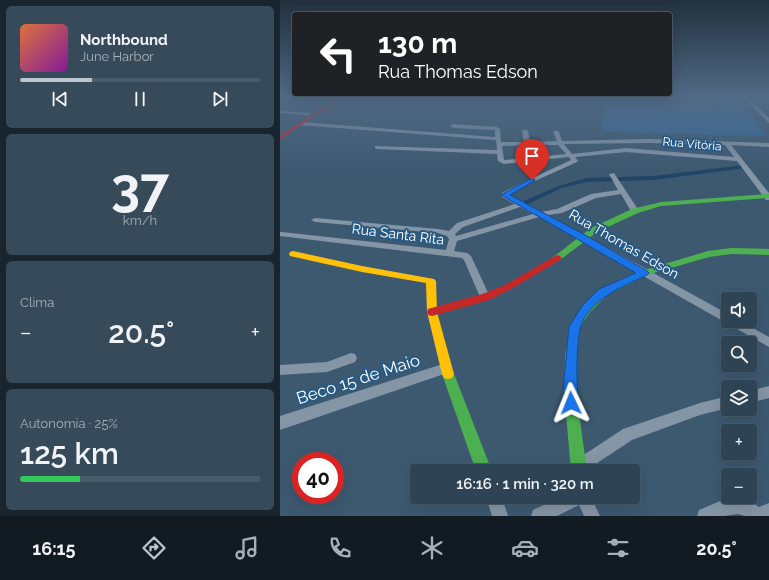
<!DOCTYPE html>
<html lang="pt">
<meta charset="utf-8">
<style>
:root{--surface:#2e4354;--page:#364a5a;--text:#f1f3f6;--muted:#a7b0b8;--line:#495c6b;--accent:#bbc5cd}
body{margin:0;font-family:Raleway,sans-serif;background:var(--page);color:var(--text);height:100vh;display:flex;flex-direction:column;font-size:15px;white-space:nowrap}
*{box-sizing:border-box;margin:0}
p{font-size:13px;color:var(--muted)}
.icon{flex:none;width:22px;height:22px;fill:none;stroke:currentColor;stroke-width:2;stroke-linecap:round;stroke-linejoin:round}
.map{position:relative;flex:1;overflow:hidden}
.details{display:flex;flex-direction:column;gap:6px;padding:6px;background:#19252e;width:280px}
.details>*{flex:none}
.hud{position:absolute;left:12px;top:12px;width:380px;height:84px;border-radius:4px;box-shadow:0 4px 16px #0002,0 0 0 1px var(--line);background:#202124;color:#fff;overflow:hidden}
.fabs{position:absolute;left:441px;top:292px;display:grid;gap:8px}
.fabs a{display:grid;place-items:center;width:36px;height:36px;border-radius:4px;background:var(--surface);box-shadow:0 4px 16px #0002,0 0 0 1px var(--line);font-size:20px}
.speed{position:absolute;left:12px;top:452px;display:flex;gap:8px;font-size:20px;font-weight:700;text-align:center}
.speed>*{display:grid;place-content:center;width:52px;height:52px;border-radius:50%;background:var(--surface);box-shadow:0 4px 16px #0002,0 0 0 1px var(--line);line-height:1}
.speed .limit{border:6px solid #d22;background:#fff;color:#111}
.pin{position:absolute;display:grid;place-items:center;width:34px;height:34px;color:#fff;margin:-41px -17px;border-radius:50% 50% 50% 0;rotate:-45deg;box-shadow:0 0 4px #0007}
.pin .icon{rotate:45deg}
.me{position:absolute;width:44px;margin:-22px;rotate:358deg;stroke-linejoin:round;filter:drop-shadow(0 0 3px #0008)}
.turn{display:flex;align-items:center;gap:14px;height:84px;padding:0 20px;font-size:18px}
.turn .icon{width:52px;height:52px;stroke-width:2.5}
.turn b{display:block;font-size:28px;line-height:34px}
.big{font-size:30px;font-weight:600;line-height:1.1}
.details .tile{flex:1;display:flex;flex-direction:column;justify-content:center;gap:6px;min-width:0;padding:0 14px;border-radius:6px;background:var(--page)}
.details .dial{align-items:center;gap:0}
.dial b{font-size:52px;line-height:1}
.song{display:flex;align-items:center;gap:12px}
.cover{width:48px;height:48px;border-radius:6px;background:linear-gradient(135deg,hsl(20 70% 55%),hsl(290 70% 35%))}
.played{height:4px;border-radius:2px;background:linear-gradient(90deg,var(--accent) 30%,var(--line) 30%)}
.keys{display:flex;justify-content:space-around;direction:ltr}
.heat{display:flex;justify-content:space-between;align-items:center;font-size:22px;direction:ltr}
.charge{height:6px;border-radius:3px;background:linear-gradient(90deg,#34c759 25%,var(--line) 0)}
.trip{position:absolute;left:130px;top:464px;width:230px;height:40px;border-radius:4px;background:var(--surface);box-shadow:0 4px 16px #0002,0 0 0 1px var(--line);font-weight:600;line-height:40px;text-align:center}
.menu{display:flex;height:64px;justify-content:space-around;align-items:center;background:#121b22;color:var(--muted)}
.menu .icon{width:28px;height:28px}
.menu .selected{color:var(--accent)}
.menu b{font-size:18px;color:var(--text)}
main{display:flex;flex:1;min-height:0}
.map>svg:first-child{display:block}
.green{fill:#346996}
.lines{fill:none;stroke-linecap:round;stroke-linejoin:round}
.canal{fill:#204567;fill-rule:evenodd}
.street{fill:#8495a6;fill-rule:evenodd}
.fast{fill:#4caf50;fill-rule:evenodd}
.slow{fill:#ffc107;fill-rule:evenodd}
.jam{fill:#c62828;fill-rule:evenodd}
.route{fill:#1a73e8;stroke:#114b97}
.labels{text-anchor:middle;stroke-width:4;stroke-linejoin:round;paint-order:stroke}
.far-street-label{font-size:12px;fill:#fff;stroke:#285a85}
.street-label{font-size:14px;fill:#fff;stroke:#285a85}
.near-street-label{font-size:17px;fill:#fff;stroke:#285a85}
</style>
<main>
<section class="details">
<div class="tile">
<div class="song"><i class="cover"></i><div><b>Northbound</b><p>June Harbor</p></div></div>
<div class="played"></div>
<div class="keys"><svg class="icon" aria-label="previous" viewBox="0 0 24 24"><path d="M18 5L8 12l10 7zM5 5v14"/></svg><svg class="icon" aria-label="pause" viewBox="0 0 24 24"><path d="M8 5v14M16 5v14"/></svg><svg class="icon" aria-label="next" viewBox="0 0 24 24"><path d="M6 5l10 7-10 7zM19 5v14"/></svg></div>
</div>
<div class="tile dial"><b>37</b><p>km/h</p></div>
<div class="tile"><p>Clima</p>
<div class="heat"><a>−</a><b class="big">20.5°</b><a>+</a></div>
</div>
<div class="tile"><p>Autonomia · 25%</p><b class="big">125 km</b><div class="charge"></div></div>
</section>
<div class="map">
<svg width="489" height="516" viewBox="0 0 489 516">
<rect width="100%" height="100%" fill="#3d5970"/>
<polygon class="green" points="445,97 462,97 474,109 465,110 487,135 436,135 322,131 326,98 366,98 387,103 441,106 449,99"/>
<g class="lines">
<polygon class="canal" points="464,165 467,167 466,168 374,180 307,182 282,188 244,206 241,206 237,204 278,186 307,178 374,176"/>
<g class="street">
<polygon points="463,97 467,97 489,118 489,123"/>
<polygon points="0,111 28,113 30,114 28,115 0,113"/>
<path d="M21 122 215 137V130L173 128 170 126 173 124 217 127 220 129 221 142H244L242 131 245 129 248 131 250 142 277 141 273 132 276 130 279 132 282 141 369 139 489 143V147L451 145 489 193V200H486L457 161 346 152 295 157 298 161 297 162 246 185 230 195 261 212 277 209 311 194 338 190 329 174 334 173 359 211 358 213H352L341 194 316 198 282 213 268 215 448 314V321H460L489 337V347L259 217 177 241 174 251 187 253 191 256 210 297 209 300H201L200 297 184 260 182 258 0 236V232H2L166 250 169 239 167 236 158 233 35 222 31 220 35 218 158 229 169 231 177 223 235 204 222 197V193L242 183 291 160 289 157 224 164 218 161 217 154 97 149 95 148V146L217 150 216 140 19 125V123ZM369 143 445 145 454 157 346 148 292 154 284 144ZM245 145 248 158 224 160 222 146ZM251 145H278L286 154 254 157ZM240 207 253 214 176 236 175 234 183 227Z"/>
<polygon points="71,353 75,354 77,358 75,362 47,372 0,375 0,365 47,362"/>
<polygon points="166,363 170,364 172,368 170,372 0,430 0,416"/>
<polygon points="489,386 489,398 470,403 470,391"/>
<polygon points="448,396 448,408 420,415 352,440 305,471 292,471 290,467 293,462 343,429 420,403"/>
<polygon points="206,497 222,497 228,516 212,516"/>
<polygon points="281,497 311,497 320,516 304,516 299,505 277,516 251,516 253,510"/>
<polygon points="458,497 470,501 479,507 489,503 489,516 465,516 458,514 444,516 417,516 419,510 445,499"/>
</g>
<g class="fast">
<polygon points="487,194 489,194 489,198 381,206 358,213 317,232 280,260 277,261 272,258 311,228 352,209 381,202"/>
<polygon points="451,248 489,249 489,255 451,254 429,257 367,275 327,295 310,312 300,327 297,356 296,391 307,471 291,471 284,391 285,356 290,327 302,306 319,289 361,271 428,251"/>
<polygon points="168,369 172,370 174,374 212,471 196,471 162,374 164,370"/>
</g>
<polygon class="slow" points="13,251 82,266 154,279 156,281 157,312 174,374 172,378 168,379 164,378 162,374 147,312 146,283 82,272 10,256 9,254 10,252"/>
<g class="jam">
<polygon points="59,97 64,97 0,139 0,135"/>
<polygon points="277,255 280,256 282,258 280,260 231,289 209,300 152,316 148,315 147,312 148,309 202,294 225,285"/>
</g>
</g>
<linearGradient id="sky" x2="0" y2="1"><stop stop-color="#22313e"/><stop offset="0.57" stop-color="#516a86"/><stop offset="1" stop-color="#516a86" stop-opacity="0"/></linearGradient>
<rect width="489" height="169" fill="url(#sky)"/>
<path class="route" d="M252 178 255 180 254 181 230 195 307 236 367 271 369 273 367 275C344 286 307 300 300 329 297 344 297 360 297 375 297 384 299 400 296 408L291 410 286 408 283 390 289 327 302 306 319 289 356 273 221 195Z"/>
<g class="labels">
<g class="far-street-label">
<text transform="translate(412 144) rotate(5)" y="4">Rua Vitória</text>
</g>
<g class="street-label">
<text transform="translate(118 234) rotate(7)" y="5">Rua Santa Rita</text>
<text transform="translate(344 244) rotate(30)" y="5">Rua Thomas Edson</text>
</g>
<g class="near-street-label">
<text transform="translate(78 379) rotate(-18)" y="6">Beco 15 de Maio</text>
</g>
</g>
</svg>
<div class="fabs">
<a><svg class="icon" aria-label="sound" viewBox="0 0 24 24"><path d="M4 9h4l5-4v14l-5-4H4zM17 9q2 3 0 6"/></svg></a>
<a><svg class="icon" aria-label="search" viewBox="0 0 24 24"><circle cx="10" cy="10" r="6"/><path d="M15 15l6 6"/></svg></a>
<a><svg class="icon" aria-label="layers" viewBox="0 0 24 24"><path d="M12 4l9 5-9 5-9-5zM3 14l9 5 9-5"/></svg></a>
<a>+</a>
<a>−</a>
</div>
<div class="speed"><div class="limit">40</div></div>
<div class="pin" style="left:252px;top:180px;background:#d93025"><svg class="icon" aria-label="arrive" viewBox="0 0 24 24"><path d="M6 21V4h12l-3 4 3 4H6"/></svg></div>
<svg class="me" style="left:291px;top:403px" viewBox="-20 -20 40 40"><path d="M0-17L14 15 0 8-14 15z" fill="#1a73e8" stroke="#fff" stroke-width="4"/></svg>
<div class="trip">16:16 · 1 min · 320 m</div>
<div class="hud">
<div class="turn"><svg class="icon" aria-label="left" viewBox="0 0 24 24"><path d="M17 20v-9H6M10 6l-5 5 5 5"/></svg><div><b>130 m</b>Rua Thomas Edson</div></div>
</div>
</div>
</main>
<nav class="menu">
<b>16:15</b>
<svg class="icon selected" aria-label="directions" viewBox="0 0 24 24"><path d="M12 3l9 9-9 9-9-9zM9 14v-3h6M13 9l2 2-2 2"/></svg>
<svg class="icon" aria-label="music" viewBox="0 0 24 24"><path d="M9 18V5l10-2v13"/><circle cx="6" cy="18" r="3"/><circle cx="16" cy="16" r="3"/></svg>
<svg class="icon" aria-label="phone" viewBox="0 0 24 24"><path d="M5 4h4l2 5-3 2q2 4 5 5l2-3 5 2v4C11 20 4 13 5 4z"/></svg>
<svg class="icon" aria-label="climate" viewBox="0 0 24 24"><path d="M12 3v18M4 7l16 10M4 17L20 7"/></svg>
<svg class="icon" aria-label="car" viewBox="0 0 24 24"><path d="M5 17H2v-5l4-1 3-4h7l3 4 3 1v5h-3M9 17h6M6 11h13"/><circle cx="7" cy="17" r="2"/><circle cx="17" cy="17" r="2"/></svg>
<svg class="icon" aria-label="filters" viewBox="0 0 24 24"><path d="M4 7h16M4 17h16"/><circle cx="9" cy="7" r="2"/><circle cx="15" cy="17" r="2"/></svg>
<b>20.5°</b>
</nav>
